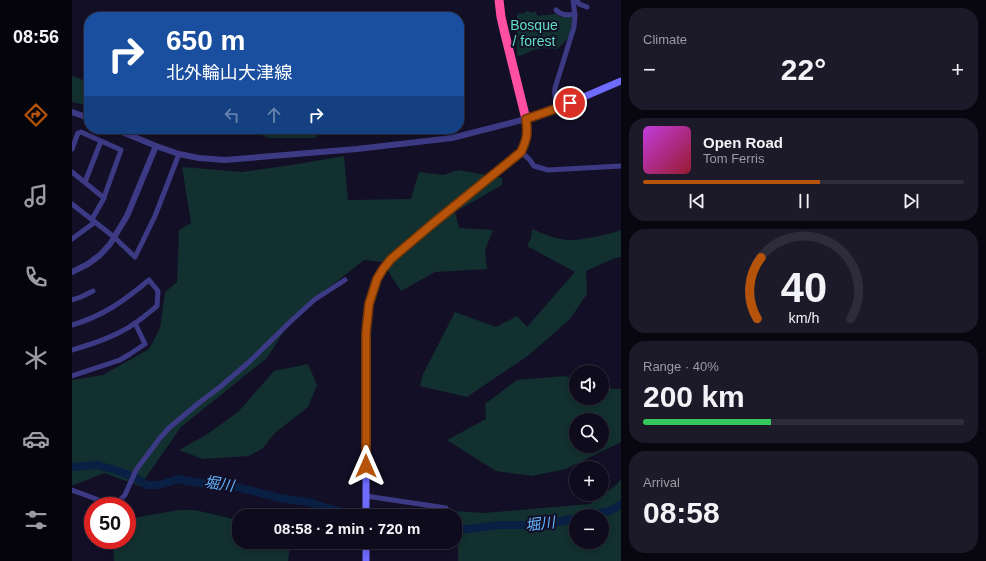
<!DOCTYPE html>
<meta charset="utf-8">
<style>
:root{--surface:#0e0b1c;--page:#1c1929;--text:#f1f3f6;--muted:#9b9ba3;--line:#2e2b3b;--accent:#b45309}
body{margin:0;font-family:Arial,"Noto Sans JP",sans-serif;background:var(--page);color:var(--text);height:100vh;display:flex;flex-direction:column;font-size:15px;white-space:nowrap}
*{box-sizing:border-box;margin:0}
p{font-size:13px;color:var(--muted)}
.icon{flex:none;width:22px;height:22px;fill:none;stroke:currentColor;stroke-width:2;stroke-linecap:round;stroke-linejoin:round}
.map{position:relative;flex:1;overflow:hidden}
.drawer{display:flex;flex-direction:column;gap:8px;padding:8px;background:#08060f;width:365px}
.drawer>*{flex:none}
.top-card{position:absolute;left:12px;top:12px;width:380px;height:122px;border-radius:16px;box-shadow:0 2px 6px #0003,0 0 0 1px var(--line);background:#1a4fa0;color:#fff;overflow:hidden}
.tools{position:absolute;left:497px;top:365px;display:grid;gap:8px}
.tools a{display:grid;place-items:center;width:40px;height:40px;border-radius:50%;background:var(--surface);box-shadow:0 2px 6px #0003,0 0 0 1px var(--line);font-size:20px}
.speed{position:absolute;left:12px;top:497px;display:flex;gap:8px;font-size:20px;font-weight:700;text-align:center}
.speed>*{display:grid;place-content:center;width:52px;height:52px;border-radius:50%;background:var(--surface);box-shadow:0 2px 6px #0003,0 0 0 1px var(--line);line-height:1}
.speed .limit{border:6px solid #d22;background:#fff;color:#111}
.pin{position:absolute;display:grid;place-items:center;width:34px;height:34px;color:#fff;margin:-17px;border:2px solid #fff;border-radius:50%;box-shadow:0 1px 4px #0007}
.me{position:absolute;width:44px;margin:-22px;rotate:0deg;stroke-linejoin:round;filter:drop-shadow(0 0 3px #0008)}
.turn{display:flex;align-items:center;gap:14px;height:84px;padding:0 16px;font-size:18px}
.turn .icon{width:52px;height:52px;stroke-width:2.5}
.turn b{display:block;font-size:28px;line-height:34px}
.lanes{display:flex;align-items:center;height:38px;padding:0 16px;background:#0003;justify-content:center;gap:20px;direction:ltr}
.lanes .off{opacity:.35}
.big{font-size:30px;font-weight:700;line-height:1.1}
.drawer .card{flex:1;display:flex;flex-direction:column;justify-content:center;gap:6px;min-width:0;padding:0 14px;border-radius:16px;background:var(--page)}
.drawer .dial{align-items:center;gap:0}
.dial svg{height:104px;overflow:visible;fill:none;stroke:var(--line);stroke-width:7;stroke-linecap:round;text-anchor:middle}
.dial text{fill:var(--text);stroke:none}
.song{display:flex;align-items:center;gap:12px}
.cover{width:48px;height:48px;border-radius:6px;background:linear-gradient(135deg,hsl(290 70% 55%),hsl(350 70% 35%))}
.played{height:4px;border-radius:2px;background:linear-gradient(90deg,var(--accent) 55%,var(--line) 55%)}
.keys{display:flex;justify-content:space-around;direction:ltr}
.heat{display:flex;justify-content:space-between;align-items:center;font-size:22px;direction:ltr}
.charge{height:6px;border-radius:3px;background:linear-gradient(90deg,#34c759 40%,var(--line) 0)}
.trip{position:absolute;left:160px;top:509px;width:230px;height:40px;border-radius:16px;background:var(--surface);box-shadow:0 2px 6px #0003,0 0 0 1px var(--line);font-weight:700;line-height:40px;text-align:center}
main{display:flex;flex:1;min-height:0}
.tabs{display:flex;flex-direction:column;width:72px;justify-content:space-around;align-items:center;background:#06040b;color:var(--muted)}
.tabs .icon{width:28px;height:28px}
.tabs .on{color:var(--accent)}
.tabs b{font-size:18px;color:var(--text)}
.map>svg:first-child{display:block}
.green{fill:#12302f;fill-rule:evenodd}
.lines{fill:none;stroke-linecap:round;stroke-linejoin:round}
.river{stroke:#0a1f44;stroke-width:8}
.minor{stroke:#3d3a85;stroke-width:5}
.tertiary{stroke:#3d3a85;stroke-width:6}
.secondary{stroke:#6f6bff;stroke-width:7}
.motorway{stroke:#ff4fa3;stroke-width:9}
.route-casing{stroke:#753606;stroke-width:10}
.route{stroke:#b45309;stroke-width:7}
.labels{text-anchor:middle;stroke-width:4;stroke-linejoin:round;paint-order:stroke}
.park-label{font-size:14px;fill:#5fe0c0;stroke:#130f26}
.water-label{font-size:15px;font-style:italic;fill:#62b6ff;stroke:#130f26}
</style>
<main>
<nav class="tabs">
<b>08:56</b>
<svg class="icon on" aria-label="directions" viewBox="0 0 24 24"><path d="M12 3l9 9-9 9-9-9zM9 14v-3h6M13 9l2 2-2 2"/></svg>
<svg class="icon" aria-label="music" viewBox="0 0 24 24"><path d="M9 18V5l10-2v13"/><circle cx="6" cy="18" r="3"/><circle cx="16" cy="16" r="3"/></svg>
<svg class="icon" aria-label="phone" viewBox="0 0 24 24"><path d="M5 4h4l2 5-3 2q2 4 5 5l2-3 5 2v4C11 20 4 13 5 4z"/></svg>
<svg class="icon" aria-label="climate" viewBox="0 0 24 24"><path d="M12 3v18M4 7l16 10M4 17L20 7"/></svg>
<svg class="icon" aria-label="car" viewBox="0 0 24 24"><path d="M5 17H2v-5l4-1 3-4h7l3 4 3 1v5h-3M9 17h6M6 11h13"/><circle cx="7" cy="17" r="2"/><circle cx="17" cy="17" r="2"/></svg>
<svg class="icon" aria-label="filters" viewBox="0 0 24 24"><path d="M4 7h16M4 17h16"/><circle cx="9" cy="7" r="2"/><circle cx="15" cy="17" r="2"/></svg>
</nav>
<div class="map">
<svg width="549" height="561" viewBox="0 0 549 561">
<rect width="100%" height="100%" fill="#130f26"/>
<g class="green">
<path d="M454 11 460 13 463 11 466 16C469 15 472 15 476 15 482 14 484 12 488 17H497L504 12 498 37 485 49C477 48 469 48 461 50 455 52 452 56 445 56V14L453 13Z"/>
<polygon points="0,76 17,82 17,106 0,102"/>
<polygon points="174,129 257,129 242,138 197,138"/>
<polygon points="272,156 276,200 339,199 347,172 371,175 387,170 430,178 430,185 383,212 387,228 421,230 413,250 415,269 363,272 329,291 310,262 292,260 222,315 195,358 109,427 68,486 32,473 2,485 0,485 0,380 31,375 77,349 88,328 93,292 105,282 107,230 119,223 110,167 170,172 220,165"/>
<path d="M460 229C472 234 483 239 496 240 506 241 540 234 549 230V257L543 258 514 271 515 294 498 319 457 355 395 397 348 386 351 374 383 312 424 327 445 316 455 327 503 272 455 246 459 238Z"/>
<polygon points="236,364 245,385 236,407 203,433 191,448 177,456 131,459 107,450 134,435 166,412 202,371"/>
<path d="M492 376 504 379V398H530V386L542 389H549V442L494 469 460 476 424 471 375 440 414 419 413 404 445 380ZM504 420H530V446H504Z"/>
<path d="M549 479V561H386V538L383 536V516H359L351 509 412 513 518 504 544 485ZM504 516H530V542H504Z"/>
<polygon points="107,510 123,510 162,519 167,519 167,542 219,542 218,545 216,561 42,561 41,540 55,540 55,519"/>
</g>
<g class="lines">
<g class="river">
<polyline points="0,467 25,465 40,469 60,476 75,485 87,485 106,479 134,484 153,484 208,498 236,502 255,508 275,513 296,516"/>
<polyline points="512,516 538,511 549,504"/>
<polyline points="383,529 396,529 427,525 472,525 504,518"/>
</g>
<g class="minor">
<polyline points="505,0 507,4 515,7"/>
<path d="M484 10C490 16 495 15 503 14"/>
<path d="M486 108C483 101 482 96 483 88L502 27 503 16 501 0"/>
<polyline points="0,149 6,133 9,132 49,150 31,200 20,219"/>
<polyline points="449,152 457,159 462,166 476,170 549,166"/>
<polyline points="0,172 32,198"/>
<polyline points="13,182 29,141"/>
<polyline points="0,204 42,237 63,257 83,216 107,154"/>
<polyline points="0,239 23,222"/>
<polyline points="0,300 9,297 21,291"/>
<path d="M0 325C31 316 52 301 77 280L86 291 85 306C74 315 63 325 50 331 34 340 17 345 0 350"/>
<polyline points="0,376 48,360 58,354 73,344 63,323"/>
<polyline points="0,490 38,504 45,503 53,495 64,470 88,438 97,428 128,402 148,387 176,363 218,322 242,300 273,280"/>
<polyline points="294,496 374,508"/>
</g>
<g class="tertiary">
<polyline points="0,112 17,118"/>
<polyline points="43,129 84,146 107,154 127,158 153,160 285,149 380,138 454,119"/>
<polyline points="0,272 16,264 28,255 38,244 55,216 84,146"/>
</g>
<g class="secondary">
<path d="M294 516C294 476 294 435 294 395 294 353 287 307 310 270 319 256 334 247 346 237 379 208 415 180 449 152 455 139 456 133 454 119L486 108 549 81"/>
<polyline points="294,561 294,542"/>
</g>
<polyline class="motorway" points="427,0 429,17 432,30 454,119"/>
</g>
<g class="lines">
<defs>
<path id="route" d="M294 466V333L297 304 305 279 311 269 319 259 359 225 449 152C455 139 456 134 454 119L486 108 498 103"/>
</defs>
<use href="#route" class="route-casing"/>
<use href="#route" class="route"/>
</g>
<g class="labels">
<g class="park-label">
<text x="462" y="30">Bosque<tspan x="462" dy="16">/ forest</tspan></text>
</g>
<g class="water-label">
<text transform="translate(147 484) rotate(8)" y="5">堀川</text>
<text transform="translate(468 524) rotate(-7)" y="5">堀川</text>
</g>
</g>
</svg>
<div class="tools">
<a><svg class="icon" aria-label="sound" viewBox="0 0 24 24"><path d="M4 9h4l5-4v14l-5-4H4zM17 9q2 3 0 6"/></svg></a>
<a><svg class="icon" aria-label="search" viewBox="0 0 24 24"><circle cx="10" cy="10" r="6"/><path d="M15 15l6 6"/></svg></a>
<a>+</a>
<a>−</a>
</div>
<div class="speed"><div class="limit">50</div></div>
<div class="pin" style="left:498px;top:103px;background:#d93025"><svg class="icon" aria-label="arrive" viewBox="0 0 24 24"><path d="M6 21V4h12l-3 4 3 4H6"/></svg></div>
<svg class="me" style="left:294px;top:466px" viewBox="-20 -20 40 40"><path d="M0-17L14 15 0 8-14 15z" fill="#b45309" stroke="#fff" stroke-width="4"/></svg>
<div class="trip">08:58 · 2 min · 720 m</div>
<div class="top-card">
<div class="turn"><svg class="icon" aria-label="right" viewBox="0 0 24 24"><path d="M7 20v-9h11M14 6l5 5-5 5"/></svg><div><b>650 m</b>北外輪山大津線</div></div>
<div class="lanes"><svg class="icon off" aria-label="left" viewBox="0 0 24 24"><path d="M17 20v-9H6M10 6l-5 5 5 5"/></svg><svg class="icon off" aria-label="ahead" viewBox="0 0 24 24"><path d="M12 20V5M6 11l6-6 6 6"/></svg><svg class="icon" aria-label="right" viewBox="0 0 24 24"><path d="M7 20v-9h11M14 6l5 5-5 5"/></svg></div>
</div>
</div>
<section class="drawer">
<div class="card"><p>Climate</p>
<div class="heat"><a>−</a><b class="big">22°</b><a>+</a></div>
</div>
<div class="card">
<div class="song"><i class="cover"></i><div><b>Open Road</b><p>Tom Ferris</p></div></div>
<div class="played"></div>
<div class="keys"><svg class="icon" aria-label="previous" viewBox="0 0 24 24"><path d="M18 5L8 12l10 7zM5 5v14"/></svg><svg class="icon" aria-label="pause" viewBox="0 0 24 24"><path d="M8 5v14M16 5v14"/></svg><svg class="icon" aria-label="next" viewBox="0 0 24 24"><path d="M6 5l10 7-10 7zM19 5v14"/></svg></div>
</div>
<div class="card dial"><svg viewBox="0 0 100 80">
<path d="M14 69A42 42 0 1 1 86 69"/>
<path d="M14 69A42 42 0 0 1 17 22" stroke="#b45309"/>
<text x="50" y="56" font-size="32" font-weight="700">40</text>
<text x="50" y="72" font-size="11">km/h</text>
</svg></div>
<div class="card"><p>Range · 40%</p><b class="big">200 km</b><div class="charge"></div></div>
<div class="card"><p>Arrival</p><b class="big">08:58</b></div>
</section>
</main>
